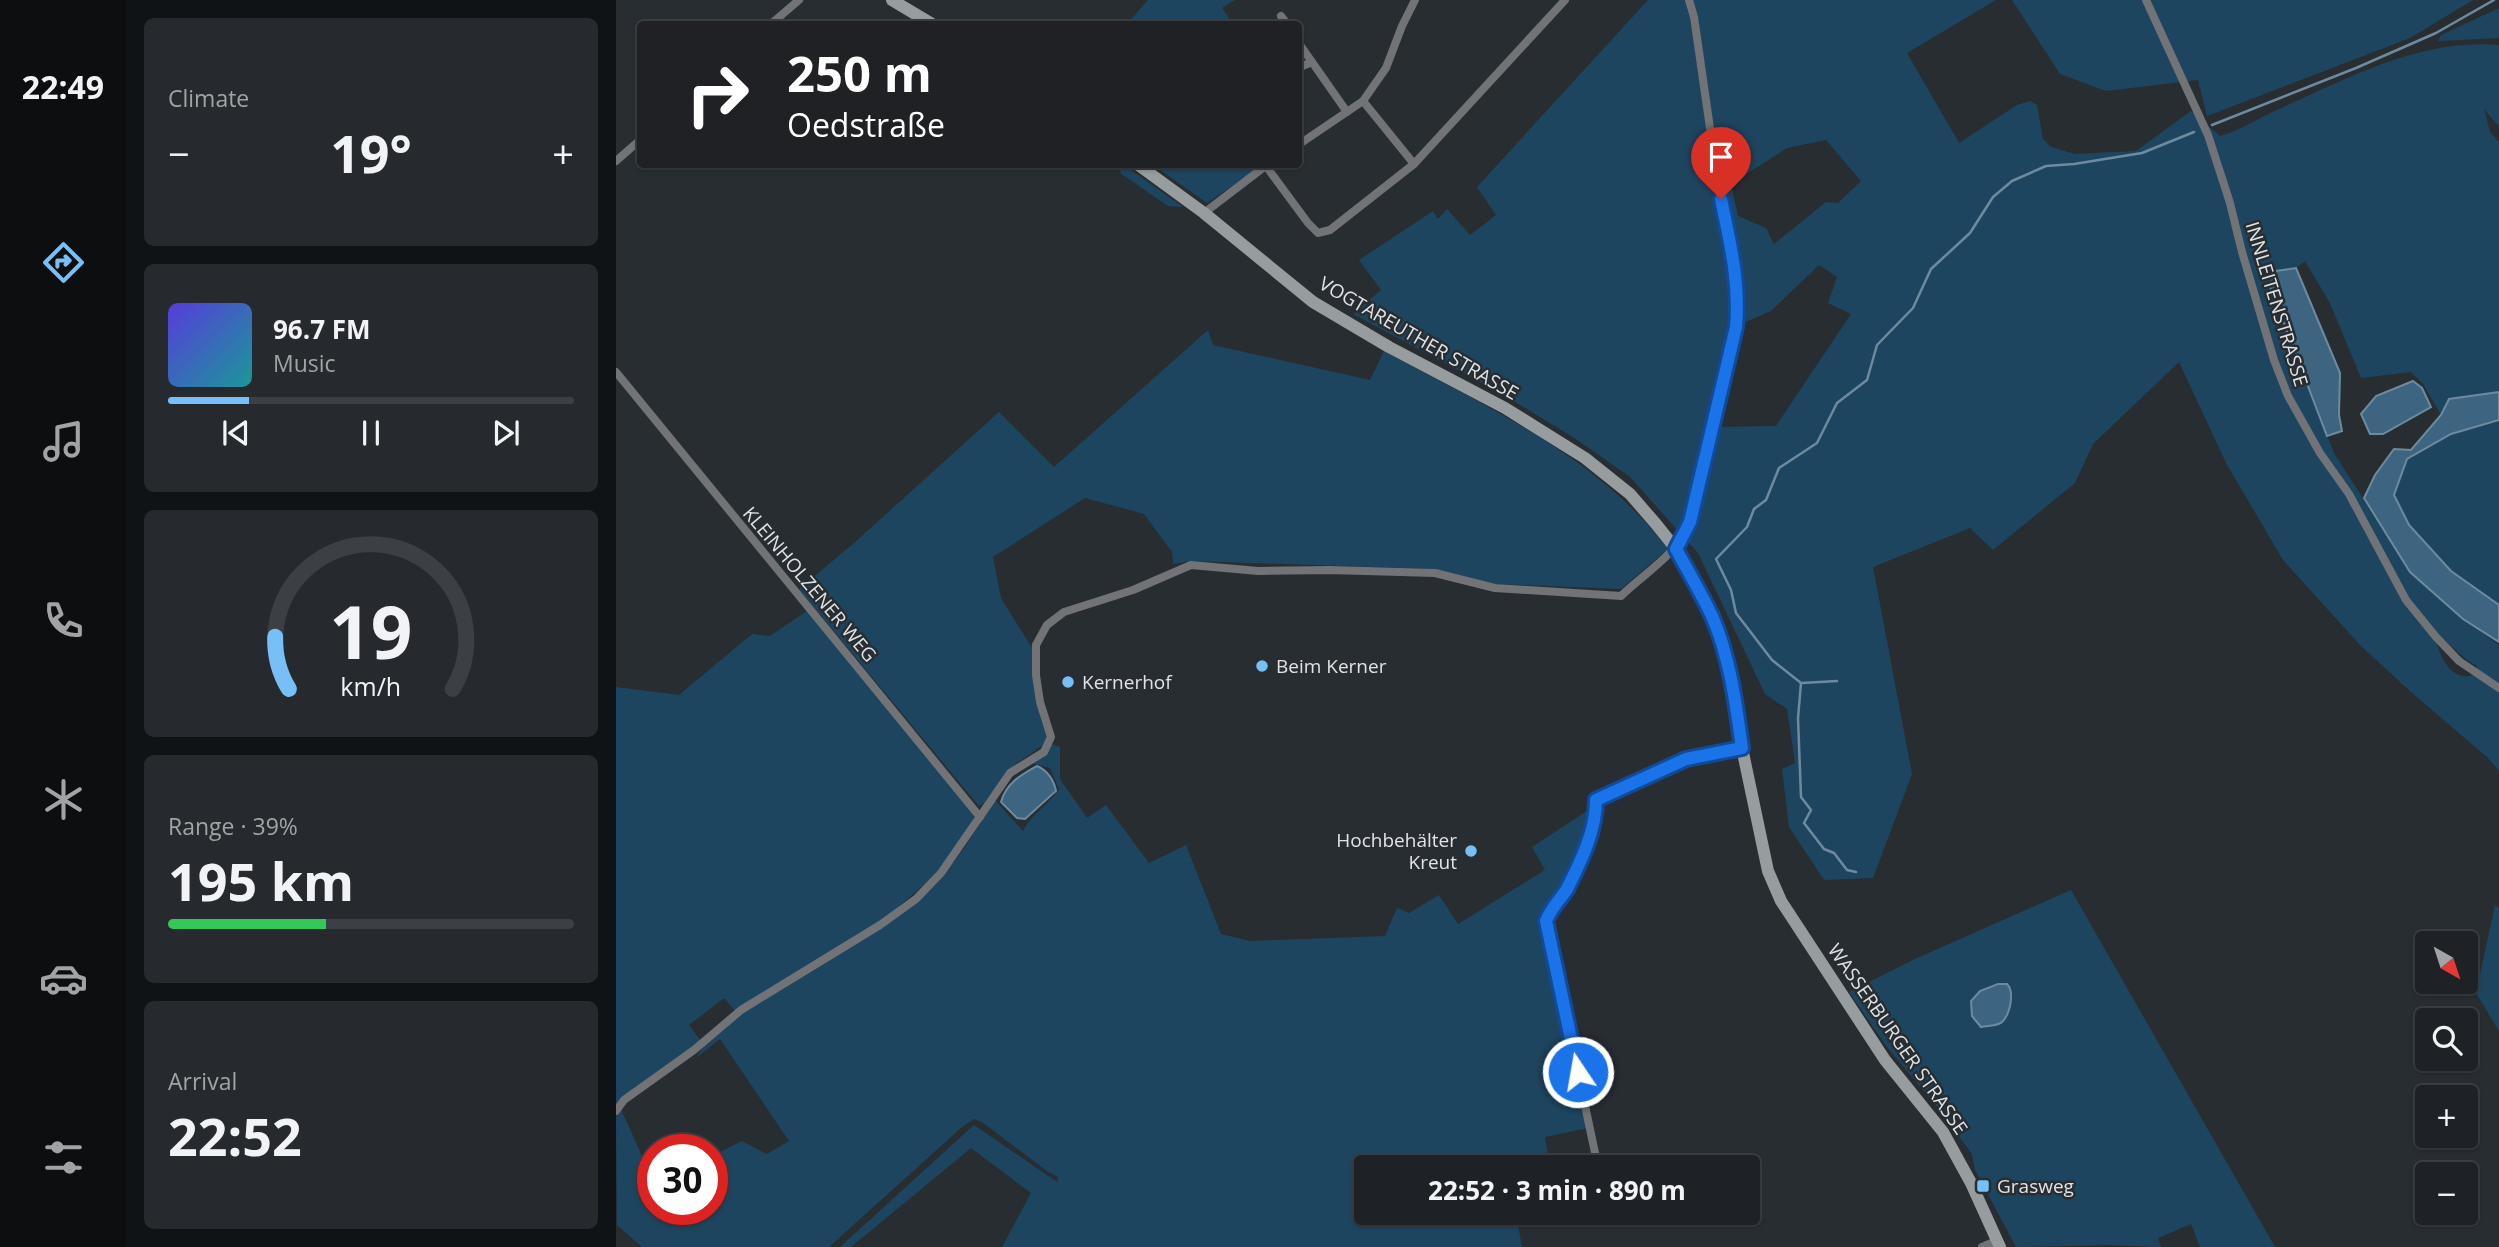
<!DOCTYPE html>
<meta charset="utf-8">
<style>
:root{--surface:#1e2226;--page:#262a2e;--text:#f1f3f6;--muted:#a1a4a7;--line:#3c3f43;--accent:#76c0f7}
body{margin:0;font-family:"Open Sans",sans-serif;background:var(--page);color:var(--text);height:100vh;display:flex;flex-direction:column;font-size:26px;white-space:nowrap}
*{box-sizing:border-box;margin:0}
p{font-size:23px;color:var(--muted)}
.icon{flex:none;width:38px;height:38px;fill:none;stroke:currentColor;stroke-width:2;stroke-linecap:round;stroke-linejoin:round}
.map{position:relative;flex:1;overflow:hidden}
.panel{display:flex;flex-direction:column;gap:18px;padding:18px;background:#101315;width:490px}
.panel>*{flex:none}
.hud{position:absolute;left:21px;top:21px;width:665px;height:147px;border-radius:7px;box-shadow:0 2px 5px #0004,0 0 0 2px var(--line);background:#202124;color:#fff;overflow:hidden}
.needle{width:46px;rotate:141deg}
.controls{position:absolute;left:1799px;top:931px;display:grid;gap:14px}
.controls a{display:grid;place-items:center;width:63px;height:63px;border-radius:7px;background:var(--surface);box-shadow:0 2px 5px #0004,0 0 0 2px var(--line);font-size:35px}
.speed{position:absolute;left:21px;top:1134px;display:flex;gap:14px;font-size:35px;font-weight:700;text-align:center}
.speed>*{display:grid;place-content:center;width:91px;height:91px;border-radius:50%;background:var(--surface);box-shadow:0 2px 5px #0004,0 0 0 2px var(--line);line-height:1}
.speed .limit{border:10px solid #d22;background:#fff;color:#111}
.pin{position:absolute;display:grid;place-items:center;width:60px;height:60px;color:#fff;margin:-72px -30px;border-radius:50% 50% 50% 0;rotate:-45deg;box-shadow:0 0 7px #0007}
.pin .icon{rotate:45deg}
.me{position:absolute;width:77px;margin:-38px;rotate:348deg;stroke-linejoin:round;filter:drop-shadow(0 0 5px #0008)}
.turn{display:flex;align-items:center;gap:24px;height:147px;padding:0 35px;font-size:32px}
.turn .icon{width:91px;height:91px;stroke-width:2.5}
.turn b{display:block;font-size:49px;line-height:60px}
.big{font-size:52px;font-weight:700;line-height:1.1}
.panel .tile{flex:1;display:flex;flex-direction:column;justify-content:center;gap:10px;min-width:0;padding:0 24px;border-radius:10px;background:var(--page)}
.panel .dial{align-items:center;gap:0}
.dial svg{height:182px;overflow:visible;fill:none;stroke:var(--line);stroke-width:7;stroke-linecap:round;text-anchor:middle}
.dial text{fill:var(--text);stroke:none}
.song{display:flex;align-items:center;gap:21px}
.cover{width:84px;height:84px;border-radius:10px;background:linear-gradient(135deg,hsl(250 70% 55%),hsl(180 70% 35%))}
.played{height:7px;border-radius:4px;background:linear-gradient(90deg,var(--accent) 20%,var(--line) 20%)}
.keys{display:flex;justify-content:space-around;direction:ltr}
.heat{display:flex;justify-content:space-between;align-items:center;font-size:38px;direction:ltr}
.charge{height:10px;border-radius:5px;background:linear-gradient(90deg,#34c759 39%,var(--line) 0)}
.trip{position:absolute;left:738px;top:1155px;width:406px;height:70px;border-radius:7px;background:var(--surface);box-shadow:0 2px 5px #0004,0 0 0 2px var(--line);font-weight:700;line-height:70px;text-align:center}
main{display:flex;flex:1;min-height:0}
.tabs{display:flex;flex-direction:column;width:126px;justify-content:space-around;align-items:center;background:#0c0e0f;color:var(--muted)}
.tabs .icon{width:49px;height:49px}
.tabs .selected{color:var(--accent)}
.tabs b{font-size:32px;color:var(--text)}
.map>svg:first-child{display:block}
.green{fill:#1e4560;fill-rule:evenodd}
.water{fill:#3d6481;stroke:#6e8a9f;stroke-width:2}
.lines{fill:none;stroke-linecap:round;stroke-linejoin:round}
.stream{stroke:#6e8a9f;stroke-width:2.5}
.minor{stroke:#717376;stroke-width:8}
.secondary{stroke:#979c9f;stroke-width:12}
.route-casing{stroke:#114b97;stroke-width:18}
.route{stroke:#1a73e8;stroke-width:12}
.poi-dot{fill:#76c0f7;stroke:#282d32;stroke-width:2.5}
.labels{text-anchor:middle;stroke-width:5;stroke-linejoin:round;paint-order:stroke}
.street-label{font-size:19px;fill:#dfe3e6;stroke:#282d32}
.poi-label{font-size:19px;fill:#dfe3e6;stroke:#282d32;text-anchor:start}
</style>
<main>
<nav class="tabs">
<b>22:49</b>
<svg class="icon selected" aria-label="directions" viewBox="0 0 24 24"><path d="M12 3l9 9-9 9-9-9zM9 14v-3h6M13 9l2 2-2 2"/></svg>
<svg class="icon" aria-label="music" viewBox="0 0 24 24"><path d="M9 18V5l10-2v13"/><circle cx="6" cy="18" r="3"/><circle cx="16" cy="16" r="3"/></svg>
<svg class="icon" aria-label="phone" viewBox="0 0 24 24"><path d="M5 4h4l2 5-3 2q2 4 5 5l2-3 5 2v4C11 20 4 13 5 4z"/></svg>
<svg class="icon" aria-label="climate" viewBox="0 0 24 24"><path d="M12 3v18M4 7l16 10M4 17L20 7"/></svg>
<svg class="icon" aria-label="car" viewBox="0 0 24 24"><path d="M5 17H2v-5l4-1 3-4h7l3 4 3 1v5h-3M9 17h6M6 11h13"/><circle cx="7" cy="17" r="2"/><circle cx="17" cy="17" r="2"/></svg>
<svg class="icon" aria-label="filters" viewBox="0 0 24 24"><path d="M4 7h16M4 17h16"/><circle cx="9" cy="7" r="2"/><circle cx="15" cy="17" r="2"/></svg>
</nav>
<section class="panel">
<div class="tile"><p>Climate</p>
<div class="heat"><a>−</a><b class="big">19°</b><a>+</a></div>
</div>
<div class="tile">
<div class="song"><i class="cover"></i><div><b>96.7 FM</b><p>Music</p></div></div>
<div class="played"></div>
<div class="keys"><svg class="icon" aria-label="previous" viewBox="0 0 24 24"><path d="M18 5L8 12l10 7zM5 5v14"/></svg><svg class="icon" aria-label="pause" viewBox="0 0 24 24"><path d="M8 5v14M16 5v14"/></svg><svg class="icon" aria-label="next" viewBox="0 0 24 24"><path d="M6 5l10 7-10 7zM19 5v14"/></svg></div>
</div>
<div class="tile dial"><svg viewBox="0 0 100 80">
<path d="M14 69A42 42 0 1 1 86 69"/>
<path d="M14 69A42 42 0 0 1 8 46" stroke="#76c0f7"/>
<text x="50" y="56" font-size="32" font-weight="700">19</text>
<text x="50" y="72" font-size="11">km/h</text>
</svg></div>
<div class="tile"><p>Range · 39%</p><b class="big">195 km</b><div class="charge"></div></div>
<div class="tile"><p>Arrival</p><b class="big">22:52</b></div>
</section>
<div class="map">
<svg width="1883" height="1247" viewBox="0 0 1883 1247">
<rect width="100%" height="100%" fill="#282d32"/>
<g class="green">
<polygon points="532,0 619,0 606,8 617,24 511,24"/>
<path d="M1032 0H1380L1291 53 1343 143 1401 105 1414 101 1421 105 1427 139 1435 147 1459 154 1520 151 1575 111 1604 136C1626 130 1642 118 1663 109 1732 78 1805 38 1883 45V127L1868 109 1874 132 1883 142V392L1833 399 1825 415 1807 384 1795 372 1745 378 1714 303 1689 261 1680 268 1660 271 1654 287 1718 453 1794 572 1847 619 1883 645V771L1872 758 1795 692 1744 645 1667 560 1610 463 1563 362 1477 444 1459 483 1377 550 1354 528 1257 567 1296 774 1257 878 1208 880 1173 827 1166 769 1179 763 1171 709 1149 694 1082 553 1014 477 960 439 888 395 737 314 765 290 743 260 817 211 822 219 831 209 854 235 880 215 861 187ZM1210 140 1245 181 1222 203 1210 202 1158 244 1150 228 1122 216 1115 184 1171 148ZM1203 265 1221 277 1212 303 1235 314 1160 426 1102 427 1127 323 1155 311ZM1826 640C1839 647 1848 660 1861 666L1860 674C1838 683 1826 662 1821 644Z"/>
<polygon points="1396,0 1857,0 1794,38 1591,116 1582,80 1490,91 1444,74"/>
<polygon points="1883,8 1883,38 1822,41 1825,35"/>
<polygon points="507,165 508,165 567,207 552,206 504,173"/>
<polygon points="537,165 647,165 591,203"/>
<path d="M592 330 597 345 754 380 768 351C869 406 981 456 1052 549L1005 589 880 584 818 569 576 561 557 564 556 552 528 514 469 498 377 557 385 598 416 648 418 675 432 736 430 743 397 766 369 802 363 806 183 589 238 543 383 412 438 467Z"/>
<polygon points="1883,420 1883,605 1835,571 1793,525 1778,495 1790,460 1835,434"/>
<polygon points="191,611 356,813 358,817 355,826 319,875 281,908 252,929 119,1011 108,998 73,1025 84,1040 75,1049 0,1104 0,687 63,695 136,634 154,636"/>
<path d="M435 744 444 747V779L471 818 490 805 533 863 570 845 605 934 634 941 769 936 781 908 793 913 823 895 842 924 929 870 916 847 977 807 968 846 946 893 932 908 925 926 972 1128 929 1137 934 1167H751V1213H904L900 1214 906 1247H386L415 1193 355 1148 235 1247H224L358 1125 441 1182 442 1177 431 1171 366 1122 358 1119 346 1127 213 1247H26L1 1225 0 1117 5 1109 37 1181V1209H96V1156L126 1141 151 1154 173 1141 104 1039 80 1058 90 1043 116 1019 321 883 347 850 379 800 407 831C415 814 432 806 443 789L434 768 415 763Z"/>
<path d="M1455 890 1659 1247H1584L1575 1224 1542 1238 1545 1247 1493 1245 1400 1247 1359 1170 1356 1154 1322 1108 1271 1047 1233 992 1299 959ZM1382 984H1391L1397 997C1384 1022 1394 1020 1365 1027L1356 1016 1355 1000 1365 991Z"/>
<polygon points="1879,905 1883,908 1883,1031 1860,993"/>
</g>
<g class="water">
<polygon points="1680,268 1724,373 1723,415 1726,431 1711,436 1654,287 1660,271"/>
<polygon points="1797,381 1806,388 1815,407 1767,434 1754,434 1745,414 1760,396"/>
<polygon points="1883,392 1883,420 1835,434 1791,459 1778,495 1793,525 1835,571 1883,605 1883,642 1847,619 1794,572 1748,498 1759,475 1778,449 1795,450 1825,415 1833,399"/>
<path d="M421 766C431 770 438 780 440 791L409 819 401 818 385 802C390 783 405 775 421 766Z"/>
<path d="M1382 984H1391C1399 992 1394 1013 1387 1021 1382 1027 1372 1025 1365 1027L1356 1016 1355 1001 1364 991Z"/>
</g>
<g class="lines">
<g class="stream">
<polyline points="1596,125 1740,68 1820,33 1878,0"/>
<polyline points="1186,683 1221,681"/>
<polyline points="1240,872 1231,870 1218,853 1208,849 1188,823 1195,810 1185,797 1182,718 1185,683 1156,660 1120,613 1115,590 1100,559 1131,527 1138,509 1150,500 1163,468 1201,443 1221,403 1251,380 1261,345 1297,308 1315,269 1354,233 1377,197 1396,181 1430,166 1458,164 1526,153 1578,132"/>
</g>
<g class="minor">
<polyline points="1530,0 1592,135 1614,203 1626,252 1658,360 1672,396 1704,453 1733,494 1790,600 1820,637 1843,661 1883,688"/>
<polyline points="665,16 671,24"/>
<polyline points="155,24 183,0"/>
<polyline points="682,42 731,112"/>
<polyline points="682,68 696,62"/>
<polyline points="747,101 798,164"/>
<polyline points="682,145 747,101 770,68 786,26 799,0"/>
<polyline points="0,161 24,140"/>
<polyline points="650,166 692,223 702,233 714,230 798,164 949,0"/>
<polyline points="588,213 652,164"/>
<polyline points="0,372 364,817"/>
<path d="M0 1111 8 1100 78 1050 125 1010 264 925 300 899 325 873 394 773 428 752 435 737 424 702 420 675V645L431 625 448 612 517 590 575 565 642 571 714 570 819 573 879 588 1005 596C1030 572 1062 554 1074 522L1120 327C1124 283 1113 242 1105 199 1095 139 1087 78 1078 17L1073 0"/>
<path d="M982 1167 930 921C935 908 944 900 951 889 965 862 980 831 980 800L1070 759 1126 748"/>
<polyline points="988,1213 988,1217"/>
<polyline points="1366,1247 1380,1241"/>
</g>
<g class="secondary">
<polyline points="276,0 316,24"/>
<polyline points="521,164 588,213 697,302 773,347 889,408 969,458 1014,494 1040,524 1060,549 1096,617 1104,641 1119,700 1126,748 1152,871 1165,901 1269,1060 1327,1132 1355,1183 1384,1247"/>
</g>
</g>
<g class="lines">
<defs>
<path id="route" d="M962 1072 930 921C935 908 944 900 951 889 965 861 980 831 980 800L1070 759 1126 748C1120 705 1114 657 1096 616 1085 593 1072 571 1060 549L1074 522 1120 327C1124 283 1114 242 1105 199"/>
</defs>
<use href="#route" class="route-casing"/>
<use href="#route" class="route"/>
</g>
<g class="poi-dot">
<circle cx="646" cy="666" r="7"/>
<circle cx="452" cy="682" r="7"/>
<circle cx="855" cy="851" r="7"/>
<rect x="1360" y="1179" width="14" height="14" rx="3.5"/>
</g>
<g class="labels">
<g class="street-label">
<text transform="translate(1661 304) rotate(73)" y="7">INNLEITENSTRASSE</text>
<text transform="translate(803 338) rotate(30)" y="7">VOGTAREUTHER STRASSE</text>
<text transform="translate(194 584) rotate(50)" y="7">KLEINHOLZENER WEG</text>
<text transform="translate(1282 1039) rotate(55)" y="7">WASSERBURGER STRASSE</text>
</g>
<g class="poi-label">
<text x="660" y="673">Beim Kerner</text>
<text x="466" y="689">Kernerhof</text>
<text x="841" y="847" text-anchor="end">Hochbehälter<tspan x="841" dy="22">Kreut</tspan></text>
<text x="1381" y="1193">Grasweg</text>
</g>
</g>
</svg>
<div class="controls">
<a><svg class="needle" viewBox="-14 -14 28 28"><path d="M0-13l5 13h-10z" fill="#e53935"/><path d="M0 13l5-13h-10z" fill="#a1a4a7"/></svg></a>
<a><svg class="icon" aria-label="search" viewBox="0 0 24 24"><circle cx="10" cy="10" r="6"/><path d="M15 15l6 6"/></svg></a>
<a>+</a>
<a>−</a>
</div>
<div class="speed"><div class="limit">30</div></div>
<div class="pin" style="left:1105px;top:199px;background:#d93025"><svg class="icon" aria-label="arrive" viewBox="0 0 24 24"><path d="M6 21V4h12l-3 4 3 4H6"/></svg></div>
<svg class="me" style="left:962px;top:1072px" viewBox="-20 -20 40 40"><circle r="17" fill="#1a73e8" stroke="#fff" stroke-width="3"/><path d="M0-11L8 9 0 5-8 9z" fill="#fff"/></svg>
<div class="trip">22:52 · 3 min · 890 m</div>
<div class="hud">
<div class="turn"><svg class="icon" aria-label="right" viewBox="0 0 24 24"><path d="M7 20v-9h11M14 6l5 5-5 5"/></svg><div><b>250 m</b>Oedstraße</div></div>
</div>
</div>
</main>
